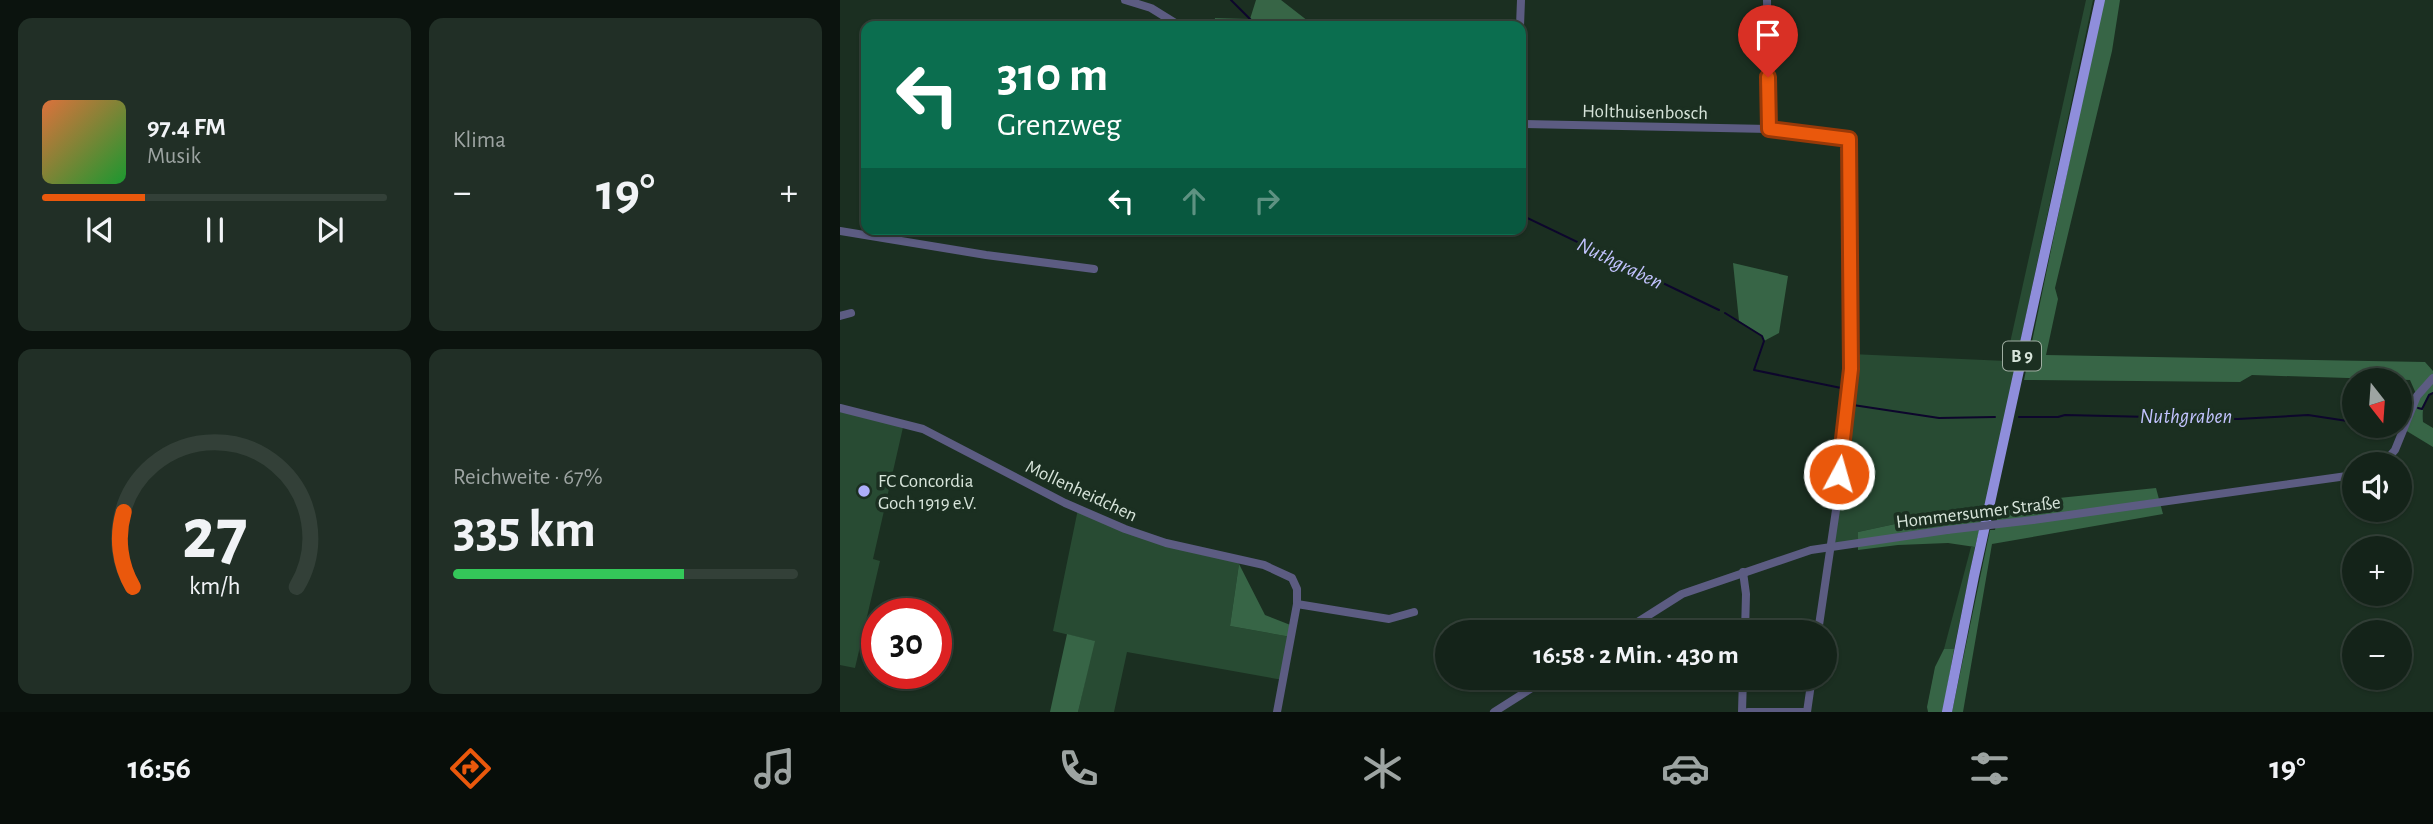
<!DOCTYPE html>
<html lang="de">
<meta charset="utf-8">
<style>
:root{--surface:#142319;--page:#212f26;--text:#f1f3f6;--muted:#9da4a2;--line:#334038;--accent:#ea580c}
body{margin:0;font-family:"Alegreya Sans",sans-serif;background:var(--page);color:var(--text);height:100vh;display:flex;flex-direction:column;font-size:26px;white-space:nowrap}
*{box-sizing:border-box;margin:0}
p{font-size:23px;color:var(--muted)}
.icon{flex:none;width:38px;height:38px;fill:none;stroke:currentColor;stroke-width:2;stroke-linecap:round;stroke-linejoin:round}
.map{position:relative;flex:1;overflow:hidden}
.side{display:flex;flex-direction:column;gap:18px;padding:18px;background:#0b130e;width:840px}
.side>*{flex:none}
.top-card{position:absolute;left:21px;top:21px;width:665px;height:214px;border-radius:14px;box-shadow:0 2px 5px #0004,0 0 0 2px var(--line);background:#0b6e4f;color:#fff;overflow:hidden}
.needle{width:46px;rotate:163deg}
.fabs{position:absolute;left:1502px;top:368px;display:grid;gap:14px}
.fabs a{display:grid;place-items:center;width:70px;height:70px;border-radius:50%;background:var(--surface);box-shadow:0 2px 5px #0004,0 0 0 2px var(--line);font-size:35px}
.speed{position:absolute;left:21px;top:598px;display:flex;gap:14px;font-size:35px;font-weight:700;text-align:center}
.speed>*{display:grid;place-content:center;width:91px;height:91px;border-radius:50%;background:var(--surface);box-shadow:0 2px 5px #0004,0 0 0 2px var(--line);line-height:1}
.speed .limit{border:10px solid #d22;background:#fff;color:#111}
.pin{position:absolute;display:grid;place-items:center;width:60px;height:60px;color:#fff;margin:-72px -30px;border-radius:50% 50% 50% 0;rotate:-45deg;box-shadow:0 0 7px #0007}
.pin .icon{rotate:45deg}
.me{position:absolute;width:77px;margin:-38px;rotate:6deg;stroke-linejoin:round;filter:drop-shadow(0 0 5px #0008)}
.turn{display:flex;align-items:center;gap:24px;height:147px;padding:0 21px;font-size:32px}
.turn .icon{width:91px;height:91px;stroke-width:2.5}
.turn b{display:block;font-size:49px;line-height:60px}
.lanes{display:flex;align-items:center;height:66px;padding:0 21px;background:#0003;justify-content:center;gap:35px;direction:ltr}
.lanes .off{opacity:.35}
.big{font-size:52px;font-weight:700;line-height:1.1}
.side .card{flex:1;display:flex;flex-direction:column;justify-content:center;gap:10px;min-width:0;padding:0 24px;border-radius:14px;background:var(--page)}
.side .dial{align-items:center;gap:0}
.dial svg{height:182px;overflow:visible;fill:none;stroke:var(--line);stroke-width:7;stroke-linecap:round;text-anchor:middle}
.dial text{fill:var(--text);stroke:none}
.song{display:flex;align-items:center;gap:21px}
.cover{width:84px;height:84px;border-radius:10px;background:linear-gradient(135deg,hsl(20 70% 55%),hsl(130 70% 35%))}
.played{height:7px;border-radius:4px;background:linear-gradient(90deg,var(--accent) 30%,var(--line) 30%)}
.keys{display:flex;justify-content:space-around;direction:ltr}
.heat{display:flex;justify-content:space-between;align-items:center;font-size:38px;direction:ltr}
.charge{height:10px;border-radius:5px;background:linear-gradient(90deg,#34c759 67%,var(--line) 0)}
.side .tiles{flex:1;display:grid;gap:18px;grid-template-columns:repeat(2,1fr)}
.trip{position:absolute;left:595px;top:620px;width:402px;height:70px;border-radius:35px;background:var(--surface);box-shadow:0 2px 5px #0004,0 0 0 2px var(--line);font-weight:700;line-height:70px;text-align:center}
.dock{display:flex;height:112px;justify-content:space-around;align-items:center;background:#080e0a;color:var(--muted)}
.dock .icon{width:49px;height:49px}
.dock .current{color:var(--accent)}
.dock b{font-size:32px;color:var(--text)}
main{display:flex;flex:1;min-height:0}
.map>svg:first-child{display:block}
.green{fill:#284b33}
.forest{fill:#376546}
.lines{fill:none;stroke-linecap:round;stroke-linejoin:round}
.stream{stroke:#0d062c;stroke-width:2}
.minor{stroke:#5c5c82;stroke-width:8}
.major{stroke:#8f8edb;stroke-width:10}
.minor-bridge{stroke:#5c5c82;stroke-width:8}
.route-casing{stroke:#983908;stroke-width:18}
.route{stroke:#ea580c;stroke-width:12}
.poi-dot{fill:#aeaefa;stroke:#1b2f21;stroke-width:2.5}
.labels{text-anchor:middle;stroke-width:7;stroke-linejoin:round;paint-order:stroke}
.shield{fill:#1b2f21;stroke:#9faea2;stroke-width:2}
.shield-label{font-size:18px;font-weight:bold;fill:#d7e4da}
.street-label{font-size:19px;fill:#d7e4da;stroke:#1b2f21}
.poi-label{font-size:19px;fill:#d7e4da;stroke:#1b2f21;text-anchor:start}
.water-label{font-size:21px;font-style:italic;fill:#c2c3fe;stroke:#1b2f21}
</style>
<main>
<section class="side">
<div class="tiles">
<div class="card">
<div class="song"><i class="cover"></i><div><b>97.4 FM</b><p>Musik</p></div></div>
<div class="played"></div>
<div class="keys"><svg class="icon" aria-label="previous" viewBox="0 0 24 24"><path d="M18 5L8 12l10 7zM5 5v14"/></svg><svg class="icon" aria-label="pause" viewBox="0 0 24 24"><path d="M8 5v14M16 5v14"/></svg><svg class="icon" aria-label="next" viewBox="0 0 24 24"><path d="M6 5l10 7-10 7zM19 5v14"/></svg></div>
</div>
<div class="card"><p>Klima</p>
<div class="heat"><a>−</a><b class="big">19°</b><a>+</a></div>
</div>
<div class="card dial"><svg viewBox="0 0 100 80">
<path d="M14 69A42 42 0 1 1 86 69"/>
<path d="M14 69A42 42 0 0 1 10 36" stroke="#ea580c"/>
<text x="50" y="56" font-size="32" font-weight="700">27</text>
<text x="50" y="72" font-size="11">km/h</text>
</svg></div>
<div class="card"><p>Reichweite · 67%</p><b class="big">335 km</b><div class="charge"></div></div>
</div>
</section>
<div class="map">
<svg width="1593" height="712" viewBox="0 0 1593 712">
<rect width="100%" height="100%" fill="#1b2f21"/>
<g class="green">
<polygon points="1246,0 1253,0 1145,509 1120,510 1018,532 1018,542 990,546 1011,354 1166,361"/>
<polygon points="0,408 64,423 33,559 40,561 15,668 0,665"/>
<polygon points="238,509 285,529 396,558 399,564 390,626 451,637 443,680 287,652 274,712 238,712 254,641 213,631"/>
<polygon points="1131,547 1135,547 1114,649 1104,649"/>
</g>
<g class="forest">
<polygon points="416,0 441,0 468,21 468,26 374,26 375,18 410,19"/>
<path d="M1263 0H1280L1272 51 1215 288 1218 299 1206 355 1585 362 1593 371V393C1583 399 1582 411 1583 422L1593 428V447L1565 430 1577 396 1570 380 1412 375 1400 382 1184 380Z"/>
<polygon points="893,263 948,276 939,333 924,341 922,336 899,321"/>
<polygon points="1316,488 1323,514 1152,544 1123,712 1112,712 1150,530 1155,530 1160,504"/>
<polygon points="1145,509 1135,547 1108,543 1058,545 1018,550 1018,532 1120,510"/>
<polygon points="399,564 425,615 453,626 451,637 390,626"/>
<polygon points="227,634 255,641 238,712 210,712"/>
<polygon points="1104,649 1114,649 1103,712 1088,712 1087,707 1095,667"/>
</g>
<g class="lines">
<g class="stream">
<polyline points="391,0 417,26"/>
<polyline points="681,215 879,310"/>
<polyline points="885,313 922,336 924,341 914,370 1006,389"/>
<polyline points="1013,390 1015,390 1013,405 1099,418 1155,417"/>
<polyline points="1578,408 1582,409 1589,395 1593,393"/>
<polyline points="1559,415 1565,405 1569,406"/>
<polyline points="1179,417 1218,417 1225,415 1398,419 1468,415 1514,422"/>
<polyline points="1531,425 1552,429 1554,425"/>
</g>
<g class="minor">
<polyline points="285,0 311,8 340,26"/>
<polyline points="927,0 929,129 1009,140 1011,369 996,510 978,632"/>
<polyline points="680,26 681,0"/>
<polyline points="681,124 929,129"/>
<polyline points="0,231 146,255 254,269"/>
<polyline points="0,316 11,313"/>
<polyline points="0,408 83,429 225,503 285,529 326,543 424,565 452,578 457,589 457,604 437,712"/>
<polyline points="1543,464 1555,450 1577,396 1593,378"/>
<polyline points="1193,520 1514,475"/>
<polyline points="903,572 906,594 905,632"/>
<polyline points="457,604 549,619 574,612"/>
<polyline points="782,632 842,594 971,550 1107,530"/>
<polyline points="654,712 709,677"/>
<polyline points="902,712 903,677"/>
<polyline points="908,712 967,712"/>
<polyline points="967,712 972,677"/>
</g>
<polyline class="major" points="1107,712 1134,576 1260,0"/>
<polyline class="minor-bridge" points="1107,530 1193,520"/>
</g>
<g class="lines">
<defs>
<polyline id="route" points="928,77 929,129 1009,139 1011,369 999,474"/>
</defs>
<use href="#route" class="route-casing"/>
<use href="#route" class="route"/>
</g>
<circle class="poi-dot" cx="24" cy="491" r="7"/>
<g class="labels">
<rect class="shield" x="1163" y="341.5" width="38" height="29" rx="5"/>
<g class="shield-label">
<text x="1182" y="362">B 9</text>
</g>
<g class="street-label">
<text transform="translate(805 111) rotate(1)" y="7">Holthuisenbosch</text>
<text transform="translate(242 490) rotate(25)" y="7">Mollenheidchen</text>
<text transform="translate(1138 511) rotate(-7)" y="7">Hommersumer Straße</text>
</g>
<g class="poi-label">
<text x="38" y="487">FC Concordia<tspan x="38" dy="22">Goch 1919 e.V.</tspan></text>
</g>
<g class="water-label">
<text transform="translate(780 263) rotate(26)" y="7">Nuthgraben</text>
<text x="1346" y="423">Nuthgraben</text>
</g>
</g>
</svg>
<div class="fabs">
<a><svg class="needle" viewBox="-14 -14 28 28"><path d="M0-13l5 13h-10z" fill="#e53935"/><path d="M0 13l5-13h-10z" fill="#9da4a2"/></svg></a>
<a><svg class="icon" aria-label="sound" viewBox="0 0 24 24"><path d="M4 9h4l5-4v14l-5-4H4zM17 9q2 3 0 6"/></svg></a>
<a>+</a>
<a>−</a>
</div>
<div class="speed"><div class="limit">30</div></div>
<div class="pin" style="left:928px;top:77px;background:#d93025"><svg class="icon" aria-label="arrive" viewBox="0 0 24 24"><path d="M6 21V4h12l-3 4 3 4H6"/></svg></div>
<svg class="me" style="left:999px;top:474px" viewBox="-20 -20 40 40"><circle r="17" fill="#ea580c" stroke="#fff" stroke-width="3"/><path d="M0-11L8 9 0 5-8 9z" fill="#fff"/></svg>
<div class="trip">16:58 · 2 Min. · 430 m</div>
<div class="top-card">
<div class="turn"><svg class="icon" aria-label="left" viewBox="0 0 24 24"><path d="M17 20v-9H6M10 6l-5 5 5 5"/></svg><div><b>310 m</b>Grenzweg</div></div>
<div class="lanes"><svg class="icon" aria-label="left" viewBox="0 0 24 24"><path d="M17 20v-9H6M10 6l-5 5 5 5"/></svg><svg class="icon off" aria-label="ahead" viewBox="0 0 24 24"><path d="M12 20V5M6 11l6-6 6 6"/></svg><svg class="icon off" aria-label="right" viewBox="0 0 24 24"><path d="M7 20v-9h11M14 6l5 5-5 5"/></svg></div>
</div>
</div>
</main>
<nav class="dock">
<b>16:56</b>
<svg class="icon current" aria-label="directions" viewBox="0 0 24 24"><path d="M12 3l9 9-9 9-9-9zM9 14v-3h6M13 9l2 2-2 2"/></svg>
<svg class="icon" aria-label="music" viewBox="0 0 24 24"><path d="M9 18V5l10-2v13"/><circle cx="6" cy="18" r="3"/><circle cx="16" cy="16" r="3"/></svg>
<svg class="icon" aria-label="phone" viewBox="0 0 24 24"><path d="M5 4h4l2 5-3 2q2 4 5 5l2-3 5 2v4C11 20 4 13 5 4z"/></svg>
<svg class="icon" aria-label="climate" viewBox="0 0 24 24"><path d="M12 3v18M4 7l16 10M4 17L20 7"/></svg>
<svg class="icon" aria-label="car" viewBox="0 0 24 24"><path d="M5 17H2v-5l4-1 3-4h7l3 4 3 1v5h-3M9 17h6M6 11h13"/><circle cx="7" cy="17" r="2"/><circle cx="17" cy="17" r="2"/></svg>
<svg class="icon" aria-label="filters" viewBox="0 0 24 24"><path d="M4 7h16M4 17h16"/><circle cx="9" cy="7" r="2"/><circle cx="15" cy="17" r="2"/></svg>
<b>19°</b>
</nav>
